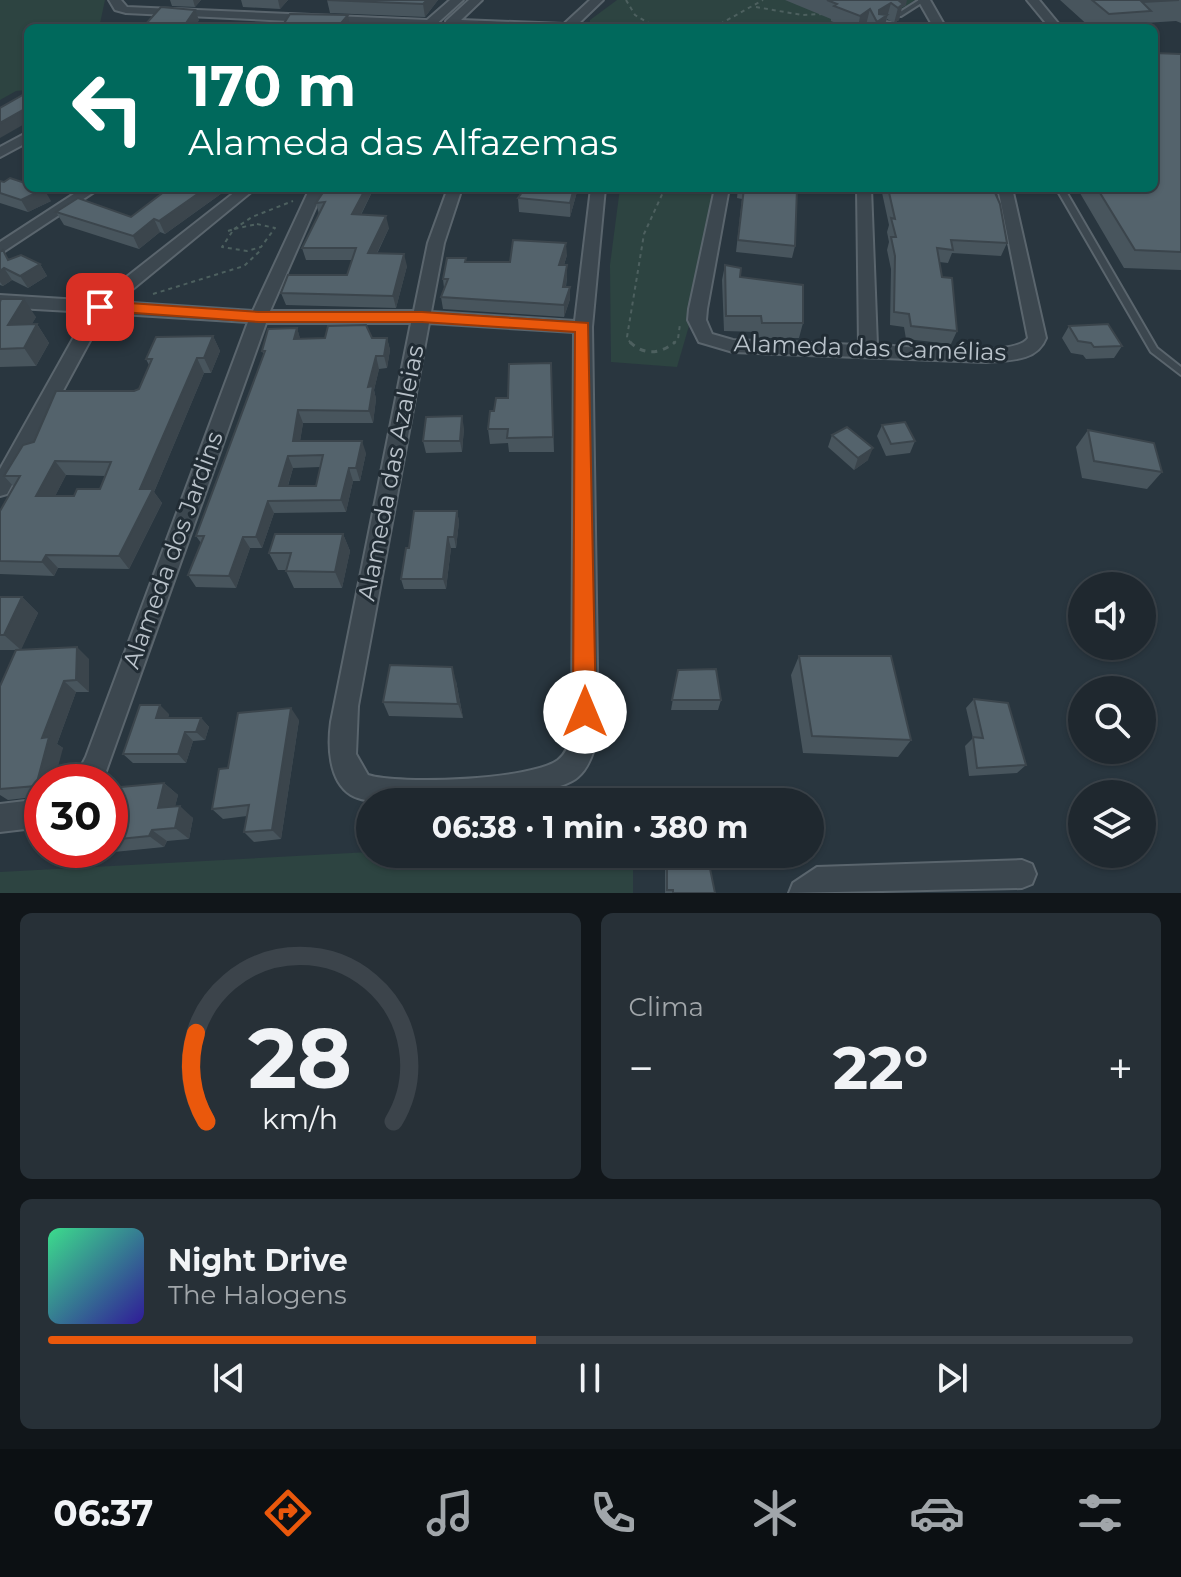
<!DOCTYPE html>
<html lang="pt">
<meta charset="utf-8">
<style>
:root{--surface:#1f282f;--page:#273037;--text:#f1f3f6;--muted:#a1a6aa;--line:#3c444b;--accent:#ea580c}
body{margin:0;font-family:Montserrat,sans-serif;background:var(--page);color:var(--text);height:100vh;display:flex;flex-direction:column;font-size:30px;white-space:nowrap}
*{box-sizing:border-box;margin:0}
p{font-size:26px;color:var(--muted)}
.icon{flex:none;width:44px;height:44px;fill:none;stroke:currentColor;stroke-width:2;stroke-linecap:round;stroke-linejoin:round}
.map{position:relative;height:893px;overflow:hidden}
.drawer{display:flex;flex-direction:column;gap:20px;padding:20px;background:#11161a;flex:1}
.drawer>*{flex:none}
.top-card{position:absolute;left:24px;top:24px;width:1134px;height:168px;border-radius:12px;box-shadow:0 2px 6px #0004,0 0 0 2px var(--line);background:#00695c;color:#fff;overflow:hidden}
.controls{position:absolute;left:1068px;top:572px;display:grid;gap:16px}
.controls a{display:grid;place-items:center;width:88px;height:88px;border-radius:50%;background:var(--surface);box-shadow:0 2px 6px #0004,0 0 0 2px var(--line);font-size:40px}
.speed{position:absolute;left:24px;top:764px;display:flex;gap:16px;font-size:40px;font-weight:700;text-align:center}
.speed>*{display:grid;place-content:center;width:104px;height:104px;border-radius:50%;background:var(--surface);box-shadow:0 2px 6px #0004,0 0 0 2px var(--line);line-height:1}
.speed .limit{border:12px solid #d22;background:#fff;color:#111}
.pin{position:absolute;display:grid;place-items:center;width:68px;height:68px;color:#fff;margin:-34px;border-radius:16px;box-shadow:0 4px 12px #0006}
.me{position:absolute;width:88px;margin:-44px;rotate:0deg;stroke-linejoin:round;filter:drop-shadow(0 0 6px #0008)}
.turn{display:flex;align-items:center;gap:28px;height:168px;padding:0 32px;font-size:36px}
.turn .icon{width:104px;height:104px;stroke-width:2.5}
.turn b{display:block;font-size:56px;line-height:68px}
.big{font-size:60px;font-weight:700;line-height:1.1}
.drawer .widget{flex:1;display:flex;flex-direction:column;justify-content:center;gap:12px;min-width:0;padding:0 28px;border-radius:12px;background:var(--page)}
.drawer .dial{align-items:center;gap:0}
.dial svg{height:208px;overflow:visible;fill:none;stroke:var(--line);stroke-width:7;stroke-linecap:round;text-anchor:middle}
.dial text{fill:var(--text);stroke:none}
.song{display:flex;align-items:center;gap:24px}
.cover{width:96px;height:96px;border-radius:12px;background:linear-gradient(135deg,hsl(150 70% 55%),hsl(250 70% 35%))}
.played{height:8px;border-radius:4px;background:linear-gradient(90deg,var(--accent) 45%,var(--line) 45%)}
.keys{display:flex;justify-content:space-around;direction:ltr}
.heat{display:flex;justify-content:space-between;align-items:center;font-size:44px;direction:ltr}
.drawer .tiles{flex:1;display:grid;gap:20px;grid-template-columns:1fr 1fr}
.widget:last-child{grid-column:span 2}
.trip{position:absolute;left:356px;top:788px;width:468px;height:80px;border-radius:40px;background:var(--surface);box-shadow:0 2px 6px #0004,0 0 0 2px var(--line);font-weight:700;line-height:80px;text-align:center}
.dock{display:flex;height:128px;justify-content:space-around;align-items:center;background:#0c1013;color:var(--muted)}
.dock .icon{width:56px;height:56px}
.dock .on{color:var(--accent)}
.dock b{font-size:36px;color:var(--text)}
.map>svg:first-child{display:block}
.green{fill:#2d4441}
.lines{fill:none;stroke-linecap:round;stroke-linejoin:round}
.service-casing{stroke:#5a656d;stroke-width:4}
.minor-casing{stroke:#5a656d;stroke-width:4}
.path-far1{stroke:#4d605f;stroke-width:2;stroke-dasharray:4 4;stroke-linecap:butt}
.path{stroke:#4d605f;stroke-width:3;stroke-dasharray:6 6;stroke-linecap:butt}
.service{fill:#3c474f;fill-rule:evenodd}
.minor{fill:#3c474f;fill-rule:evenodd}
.wall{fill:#48555d;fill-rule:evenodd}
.shaded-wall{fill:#3b454c}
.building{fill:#54636c;stroke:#3b454c;stroke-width:2;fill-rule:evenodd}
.route{fill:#ea580c;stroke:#983908;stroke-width:2}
.labels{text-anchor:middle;stroke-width:6;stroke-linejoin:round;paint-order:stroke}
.street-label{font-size:24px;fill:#b9c2ca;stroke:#212c34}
</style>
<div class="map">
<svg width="1181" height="893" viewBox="0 0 1181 893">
<rect width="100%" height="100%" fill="#29363f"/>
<g class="green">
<polygon points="0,0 105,0 99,28 28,28 28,90 16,91 0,100"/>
<polygon points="617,0 915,0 872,28 590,26 590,20"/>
<polygon points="620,188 718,188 691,319 677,367 611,362 610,265"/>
<polygon points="370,852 633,854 633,893 0,893 0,872"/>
</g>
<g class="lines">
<defs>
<g id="service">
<polygon points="919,0 926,0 901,16 897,16 897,14"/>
<polygon points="886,22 891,23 884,28 877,28"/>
<polygon points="1056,188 1064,188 1157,348 1181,367 1181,375 1151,352"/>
</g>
<g id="minor">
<polygon points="109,0 121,0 127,7 427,20 450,0 463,0 432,28 126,13 115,10"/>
<polygon points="469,0 482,0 461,20 564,24 590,0 603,0 577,25 579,28 446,25 446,21"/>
<polygon points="918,0 930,0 946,28 934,28"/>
<polygon points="1027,0 1039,0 1062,28 1050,28"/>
<polygon points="28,132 28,142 0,157 0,147"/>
<polygon points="83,188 100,188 0,254 0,242"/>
<path d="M240 188H256L117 302 253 311 310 188H324L270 311H414L428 243 448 188H462L444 243 431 312 575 321 591 188H605L592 327 598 733C595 748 590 767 578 777 550 802 379 813 351 795 328 781 328 744 331 722L411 323H266L105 774 101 782H73L86 757 248 322 105 313 7 494 0 496V469L88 312 0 307V295L96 301ZM429 323 574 332 572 733C570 743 567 753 558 760 532 780 399 785 368 775L356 754 358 706Z"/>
<path d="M715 188H729L707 309 706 320 712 334 733 340 859 345 857 188H871L877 345C904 346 1014 359 1028 338L998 188H1012L1046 338C1037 362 1008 360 986 362L733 352 699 342 688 320 689 309Z"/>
<polygon points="42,799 42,827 0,832 0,804"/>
<polygon points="1022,860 1032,864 1036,874 1032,884 1022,888 789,893 793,883 817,867"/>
</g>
</defs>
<use href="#service" class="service-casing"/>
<use href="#minor" class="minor-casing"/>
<g class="path-far1">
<polyline points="626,0 635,15 657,28"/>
<polyline points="756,7 802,15 823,14"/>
<polyline points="713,28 763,0"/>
<polygon points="257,224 275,228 261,247 247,251 222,247 234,229"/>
<polyline points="234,229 252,217 293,201"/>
<polyline points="228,231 234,229"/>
<polyline points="153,294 244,266 262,249"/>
<polyline points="631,344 627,337 644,234 665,188"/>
<polyline points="673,344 678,339 680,324"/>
</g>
<path class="path" d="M630 342C644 356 661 354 675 342"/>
<use href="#service" class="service"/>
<use href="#minor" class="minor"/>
</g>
<g class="wall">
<polygon points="170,0 201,0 195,7 172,6"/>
<polygon points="241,0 288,0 280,9 243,7"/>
<polygon points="327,0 438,0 425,17 330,13"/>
<polygon points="785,0 898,0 906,5 902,7 899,20 894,23 887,19 884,28 868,28 866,25 862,28 847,28 831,21 831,19"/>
<polygon points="1060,0 1181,0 1181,23 1176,21 1145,23 1142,28 1091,28"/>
<polygon points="199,20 194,28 145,28 144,26"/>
<polygon points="1181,54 1181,270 1124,268 1077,188 1154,188"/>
<polygon points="0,181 51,201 28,212 0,203"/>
<polygon points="169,188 229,188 165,234 160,232 139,249 64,225 56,212 131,217"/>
<polygon points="326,188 374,188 361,215 389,228 377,254 407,266 396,308 286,305 281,293 347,275 352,260 306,260 302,248 319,214 316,203"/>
<polygon points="578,188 570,217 519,212 518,198"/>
<polygon points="738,188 797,188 795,246 792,258 736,252 742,199 737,198"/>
<polygon points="812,188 846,188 845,191"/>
<polygon points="881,188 993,188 1007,243 1001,256 952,253 948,263 939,262 942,277 957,331 951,344 906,339 904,327 890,325 891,269 887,250 889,242 887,232 889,225"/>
<polygon points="0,252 9,259 40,264 47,276 28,288 12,280 3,286 0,285"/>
<polygon points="567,255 564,265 567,265 567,277 566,287 570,299 564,317 443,309 441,297 444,288 443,279 466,262 510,262"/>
<polygon points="725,265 803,323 799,338 759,338 758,332 724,331 722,280"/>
<polygon points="0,302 36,317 31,325 37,324 49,343 36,366 0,367"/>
<polygon points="1069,326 1122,346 1114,358 1086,359 1083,355 1071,353 1062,338"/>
<path d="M297 328 300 339 387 338 390 350 387 368 379 369 374 390 376 399 373 423H303L300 441 366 453 360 481H353L346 512 274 513 262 548H250L236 588 196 587 188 575 201 543 196 536 264 355 262 351ZM320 467 316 486H288L293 468Z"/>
<path d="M213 336 220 351 211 373H204L154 492 162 503 129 569 58 568 54 576 0 574V511L14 487 4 476 34 442 139 389 149 365 146 359ZM66 475 106 476 100 489 74 496H55Z"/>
<polygon points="551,363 554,452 509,452 508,443 490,444 488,429 494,411 508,398"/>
<polygon points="882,425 915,441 910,453 886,456 877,436"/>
<polygon points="464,428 462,452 426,453 423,441"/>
<polygon points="1088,430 1162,472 1147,489 1082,478 1076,447"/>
<polygon points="832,435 868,460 854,470 828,447"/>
<polygon points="457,511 459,522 456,548 451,548 446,589 404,589 401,579 409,548"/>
<polygon points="343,534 350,551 342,588 294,588 286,571 286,570 278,570 269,553"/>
<polygon points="0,597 22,597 38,613 21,649 89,659 89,692 76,692 57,744 63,748 42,782 42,796 8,800 0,795 0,686 16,650 0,650"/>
<polygon points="799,656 911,740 898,757 803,753 791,675"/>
<polygon points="678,670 721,700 718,710 671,710"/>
<polygon points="456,681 463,718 389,716 383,702"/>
<polygon points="974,699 1026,765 1017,773 969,776 965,746 973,738 966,708"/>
<polygon points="169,714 168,718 201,718 209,727 205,740 193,741 186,763 133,763 123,754"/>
<polygon points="299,720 281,839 254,842 244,832 247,816 223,819 212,809 228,768"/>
<polygon points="164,783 178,795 175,806 193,818 189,839 167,841 164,847 94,854 88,850 110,850 110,788"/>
<polygon points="667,854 715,893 665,893 665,859"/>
</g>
<g class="shaded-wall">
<polygon points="193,0 201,0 195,7"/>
<polygon points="278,0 288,0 280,9"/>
<polygon points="427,0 438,0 425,17 423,4"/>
<polygon points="898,0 907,0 906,5 902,7 899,20 894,23 898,8"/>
<polygon points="891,3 884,28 876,28 879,10"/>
<polygon points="870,9 866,25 862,28 858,28 860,16"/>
<polygon points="195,10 199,20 194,28 184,28 184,26"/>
<polygon points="348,15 350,28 337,28"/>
<polygon points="28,107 28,122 0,138 0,123"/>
<polygon points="206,188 229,188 165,234 159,221"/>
<polygon points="366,188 374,188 355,226 352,214"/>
<polygon points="574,188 578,188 570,217 570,203"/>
<polygon points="44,189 51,201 28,212 21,200"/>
<polygon points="386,216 389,228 371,265 368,253"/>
<polygon points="154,219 160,232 139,249 133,236"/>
<polygon points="566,243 567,255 560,277 559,265"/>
<polygon points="404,254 407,266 396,308 393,296"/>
<polygon points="40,264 47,276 28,288 20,276"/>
<polygon points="567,265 567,277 564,299 563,287"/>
<polygon points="4,268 12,280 3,286 0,282 0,271"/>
<polygon points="570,287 570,299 564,317 564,305"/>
<polygon points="24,299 36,317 21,343 8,325"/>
<polygon points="37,324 49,343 36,366 24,348"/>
<polygon points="297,328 301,341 294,339"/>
<polygon points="213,336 220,351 211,373 204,358"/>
<polygon points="387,338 390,350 387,368 384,356"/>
<polygon points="376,356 379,369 374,390 376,399 373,423 369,411 368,387"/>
<polygon points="197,358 204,373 154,492 162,503 129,569 119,556 140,489"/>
<polygon points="298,410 303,423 298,454 293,441"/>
<polygon points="462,416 464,428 462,452 460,441"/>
<polygon points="362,441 366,453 360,481 356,468"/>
<polygon points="873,448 868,460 854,470 858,458"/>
<polygon points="288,456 293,468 284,498 279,486"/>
<polygon points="55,461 66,475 48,510 36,496"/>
<polygon points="349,468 353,481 346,512 341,500"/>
<polygon points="268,501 274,513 262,548 256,537"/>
<polygon points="457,511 459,522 456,548 454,537"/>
<polygon points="343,534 350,551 342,588 335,572"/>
<polygon points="243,537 250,548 236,588 229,576"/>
<polygon points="448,537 451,548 446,589 443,579"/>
<polygon points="46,555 58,568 54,576 42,562"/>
<polygon points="22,597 38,613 21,650 4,635"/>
<polygon points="77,647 89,659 89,692 76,680"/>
<polygon points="452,667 456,681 463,718 458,704"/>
<polygon points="64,681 76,692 57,744 63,748 54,782 42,782 42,790 36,786 42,738"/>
<polygon points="160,705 169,714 165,727 156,718"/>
<polygon points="291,708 299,720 281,839 272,830"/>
<polygon points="201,718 209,727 205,740 196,732"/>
<polygon points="185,732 193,741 186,763 178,754"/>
<polygon points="164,783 178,795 172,819 158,808"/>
<polygon points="180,806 193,818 189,839 175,828"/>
<polygon points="152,830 167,841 164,847 149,836"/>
</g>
<g class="building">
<polygon points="327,0 427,0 423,4"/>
<polygon points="827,0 898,0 903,4 898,8 891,3 879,10 879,14 887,15 877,22 870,9 860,16 834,6 837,4"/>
<polygon points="1092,0 1179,0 1142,2 1151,11 1109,14"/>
<polygon points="161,7 195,10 184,26 144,26"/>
<polygon points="290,14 348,15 337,28 281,28"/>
<polygon points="479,22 495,23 494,28 477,28"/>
<polygon points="513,23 626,27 626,28 512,28"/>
<polygon points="1154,53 1181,54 1181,252 1135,250 1097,188 1154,188"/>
<polygon points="28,92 28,107 0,123 0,108"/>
<polygon points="10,178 28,184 28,188 44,189 21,200 0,193 0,181 4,182"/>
<polygon points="169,188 206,188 159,221 154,219 133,236 56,212 78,198 131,217"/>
<polygon points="326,188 366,188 352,214 386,216 368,253 404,254 393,296 281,293 288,275 347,275 356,248 302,248 325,202 316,203"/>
<polygon points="525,188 574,188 570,203 518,198"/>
<polygon points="744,188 797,188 795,246 738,240"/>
<polygon points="888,188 993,188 1000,204 1007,243 951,240 953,250 937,248 942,277 952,278 957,331 911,326 909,314 894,312 895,256 891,237 896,237 891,218 895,219"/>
<polygon points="513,240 566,243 559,265 567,265 563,287 570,287 564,305 441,297 448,279 443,279 447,258 466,258 465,262 510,262"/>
<polygon points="3,250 8,260 21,255 40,264 20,276 4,268 0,271 0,252"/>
<polygon points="725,265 741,268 740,277 803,285 803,323 762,323 761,316 726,316"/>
<polygon points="1,299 24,299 8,325 37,324 24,348 0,349 0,302"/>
<polygon points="1108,324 1122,346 1094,347 1091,343 1078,341 1069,326"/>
<path d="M366 325 372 338H387L384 356H376L368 387 373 386 369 411 298 410 293 441H362L356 468H349L341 500 268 501 256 537H243L229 576 188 575 204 536H196L265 351H262L268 329 297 328 294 339 325 338 328 326ZM323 455 316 486H279L288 456Z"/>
<path d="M213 336 204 358H197L140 489H153L119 556 46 555 42 562 0 561V511L20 476H4L23 445 34 442 56 391H134L139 389 152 359H146L156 337ZM55 461 111 462 100 489H77L74 496H36Z"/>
<polygon points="551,363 553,437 507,438 508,429 488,429 490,411 494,411 496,398 508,398 509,364"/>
<polygon points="462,416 460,441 423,441 426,417"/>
<polygon points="905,422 915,441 891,444 882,425"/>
<polygon points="847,427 873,448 858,458 832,435"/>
<polygon points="1088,430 1154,443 1162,472 1094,461"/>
<polygon points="414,511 457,511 454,537 448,537 443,579 401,579 406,548 409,548"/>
<polygon points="275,534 343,534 335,572 286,571 291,553 269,553"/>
<polygon points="0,597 22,597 4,635 0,635"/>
<polygon points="77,647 76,680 64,681 42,738 49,737 36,786 0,789 0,686 16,650"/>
<polygon points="799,656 891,656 911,740 812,736"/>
<polygon points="390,665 452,667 458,704 383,702"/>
<polygon points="716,669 721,700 672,700 678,670"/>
<polygon points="974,699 1008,703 1026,765 977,768 973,737 983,738"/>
<polygon points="140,705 160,705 156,718 201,718 196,732 185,732 178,754 123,754"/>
<polygon points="291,708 272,830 244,832 249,805 212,809 219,769 228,768 238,713"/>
<polygon points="164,783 158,808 180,806 175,828 152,830 149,836 110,840 110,788"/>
<polygon points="667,854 707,854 715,893 673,893 673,890 667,890"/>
</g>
<polygon class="route" points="100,301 259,312 422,312 588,323 596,712 593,720 585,723 577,720 573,712 575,332 422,322 259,322 94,310 94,303"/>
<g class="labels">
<g class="street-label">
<text transform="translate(870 348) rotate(2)" y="8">Alameda das Camélias</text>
<text transform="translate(391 473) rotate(-79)" y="8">Alameda das Azaleias</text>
<text transform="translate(173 550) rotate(-70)" y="8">Alameda dos Jardins</text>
</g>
</g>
</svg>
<div class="controls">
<a><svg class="icon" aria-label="sound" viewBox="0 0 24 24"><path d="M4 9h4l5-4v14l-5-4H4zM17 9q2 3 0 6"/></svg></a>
<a><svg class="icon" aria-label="search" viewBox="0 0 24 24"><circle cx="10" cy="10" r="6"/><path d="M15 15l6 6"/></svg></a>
<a><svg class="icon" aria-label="layers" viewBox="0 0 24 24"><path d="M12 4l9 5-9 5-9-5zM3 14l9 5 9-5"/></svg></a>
</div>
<div class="speed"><div class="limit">30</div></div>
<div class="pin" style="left:100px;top:307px;background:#d93025"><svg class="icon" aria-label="arrive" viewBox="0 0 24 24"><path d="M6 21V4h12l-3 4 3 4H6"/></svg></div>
<svg class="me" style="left:585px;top:712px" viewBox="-20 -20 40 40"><circle r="19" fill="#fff"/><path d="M0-13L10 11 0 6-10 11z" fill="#ea580c"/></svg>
<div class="trip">06:38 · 1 min · 380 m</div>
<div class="top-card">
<div class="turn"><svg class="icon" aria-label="left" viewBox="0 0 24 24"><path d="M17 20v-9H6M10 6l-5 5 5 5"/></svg><div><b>170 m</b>Alameda das Alfazemas</div></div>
</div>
</div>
<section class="drawer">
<div class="tiles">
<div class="widget dial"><svg viewBox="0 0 100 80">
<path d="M14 69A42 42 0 1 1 86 69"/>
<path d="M14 69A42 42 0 0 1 10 35" stroke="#ea580c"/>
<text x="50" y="56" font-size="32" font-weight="700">28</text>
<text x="50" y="72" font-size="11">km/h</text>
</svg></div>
<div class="widget"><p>Clima</p>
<div class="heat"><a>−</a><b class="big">22°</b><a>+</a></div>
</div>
<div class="widget">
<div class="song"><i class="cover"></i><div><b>Night Drive</b><p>The Halogens</p></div></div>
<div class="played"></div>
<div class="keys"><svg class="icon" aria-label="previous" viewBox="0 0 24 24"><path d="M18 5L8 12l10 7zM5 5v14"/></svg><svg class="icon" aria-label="pause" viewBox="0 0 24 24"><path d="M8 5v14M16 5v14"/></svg><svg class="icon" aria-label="next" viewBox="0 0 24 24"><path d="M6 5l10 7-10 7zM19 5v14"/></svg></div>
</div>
</div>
</section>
<nav class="dock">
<b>06:37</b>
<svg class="icon on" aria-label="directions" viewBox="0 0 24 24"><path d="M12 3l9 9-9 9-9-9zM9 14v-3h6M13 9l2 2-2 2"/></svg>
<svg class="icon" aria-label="music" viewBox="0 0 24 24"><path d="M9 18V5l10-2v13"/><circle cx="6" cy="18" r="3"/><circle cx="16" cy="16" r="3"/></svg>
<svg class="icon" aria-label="phone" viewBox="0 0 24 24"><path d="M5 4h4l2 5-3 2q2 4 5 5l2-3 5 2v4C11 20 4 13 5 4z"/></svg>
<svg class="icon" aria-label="climate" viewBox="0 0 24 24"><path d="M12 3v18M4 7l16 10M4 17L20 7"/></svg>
<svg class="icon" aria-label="car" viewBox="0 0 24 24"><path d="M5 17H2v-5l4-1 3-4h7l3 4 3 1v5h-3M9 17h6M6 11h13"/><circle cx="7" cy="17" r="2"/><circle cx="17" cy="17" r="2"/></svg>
<svg class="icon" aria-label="filters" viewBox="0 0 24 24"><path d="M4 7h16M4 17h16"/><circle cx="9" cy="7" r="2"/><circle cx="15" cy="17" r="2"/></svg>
</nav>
